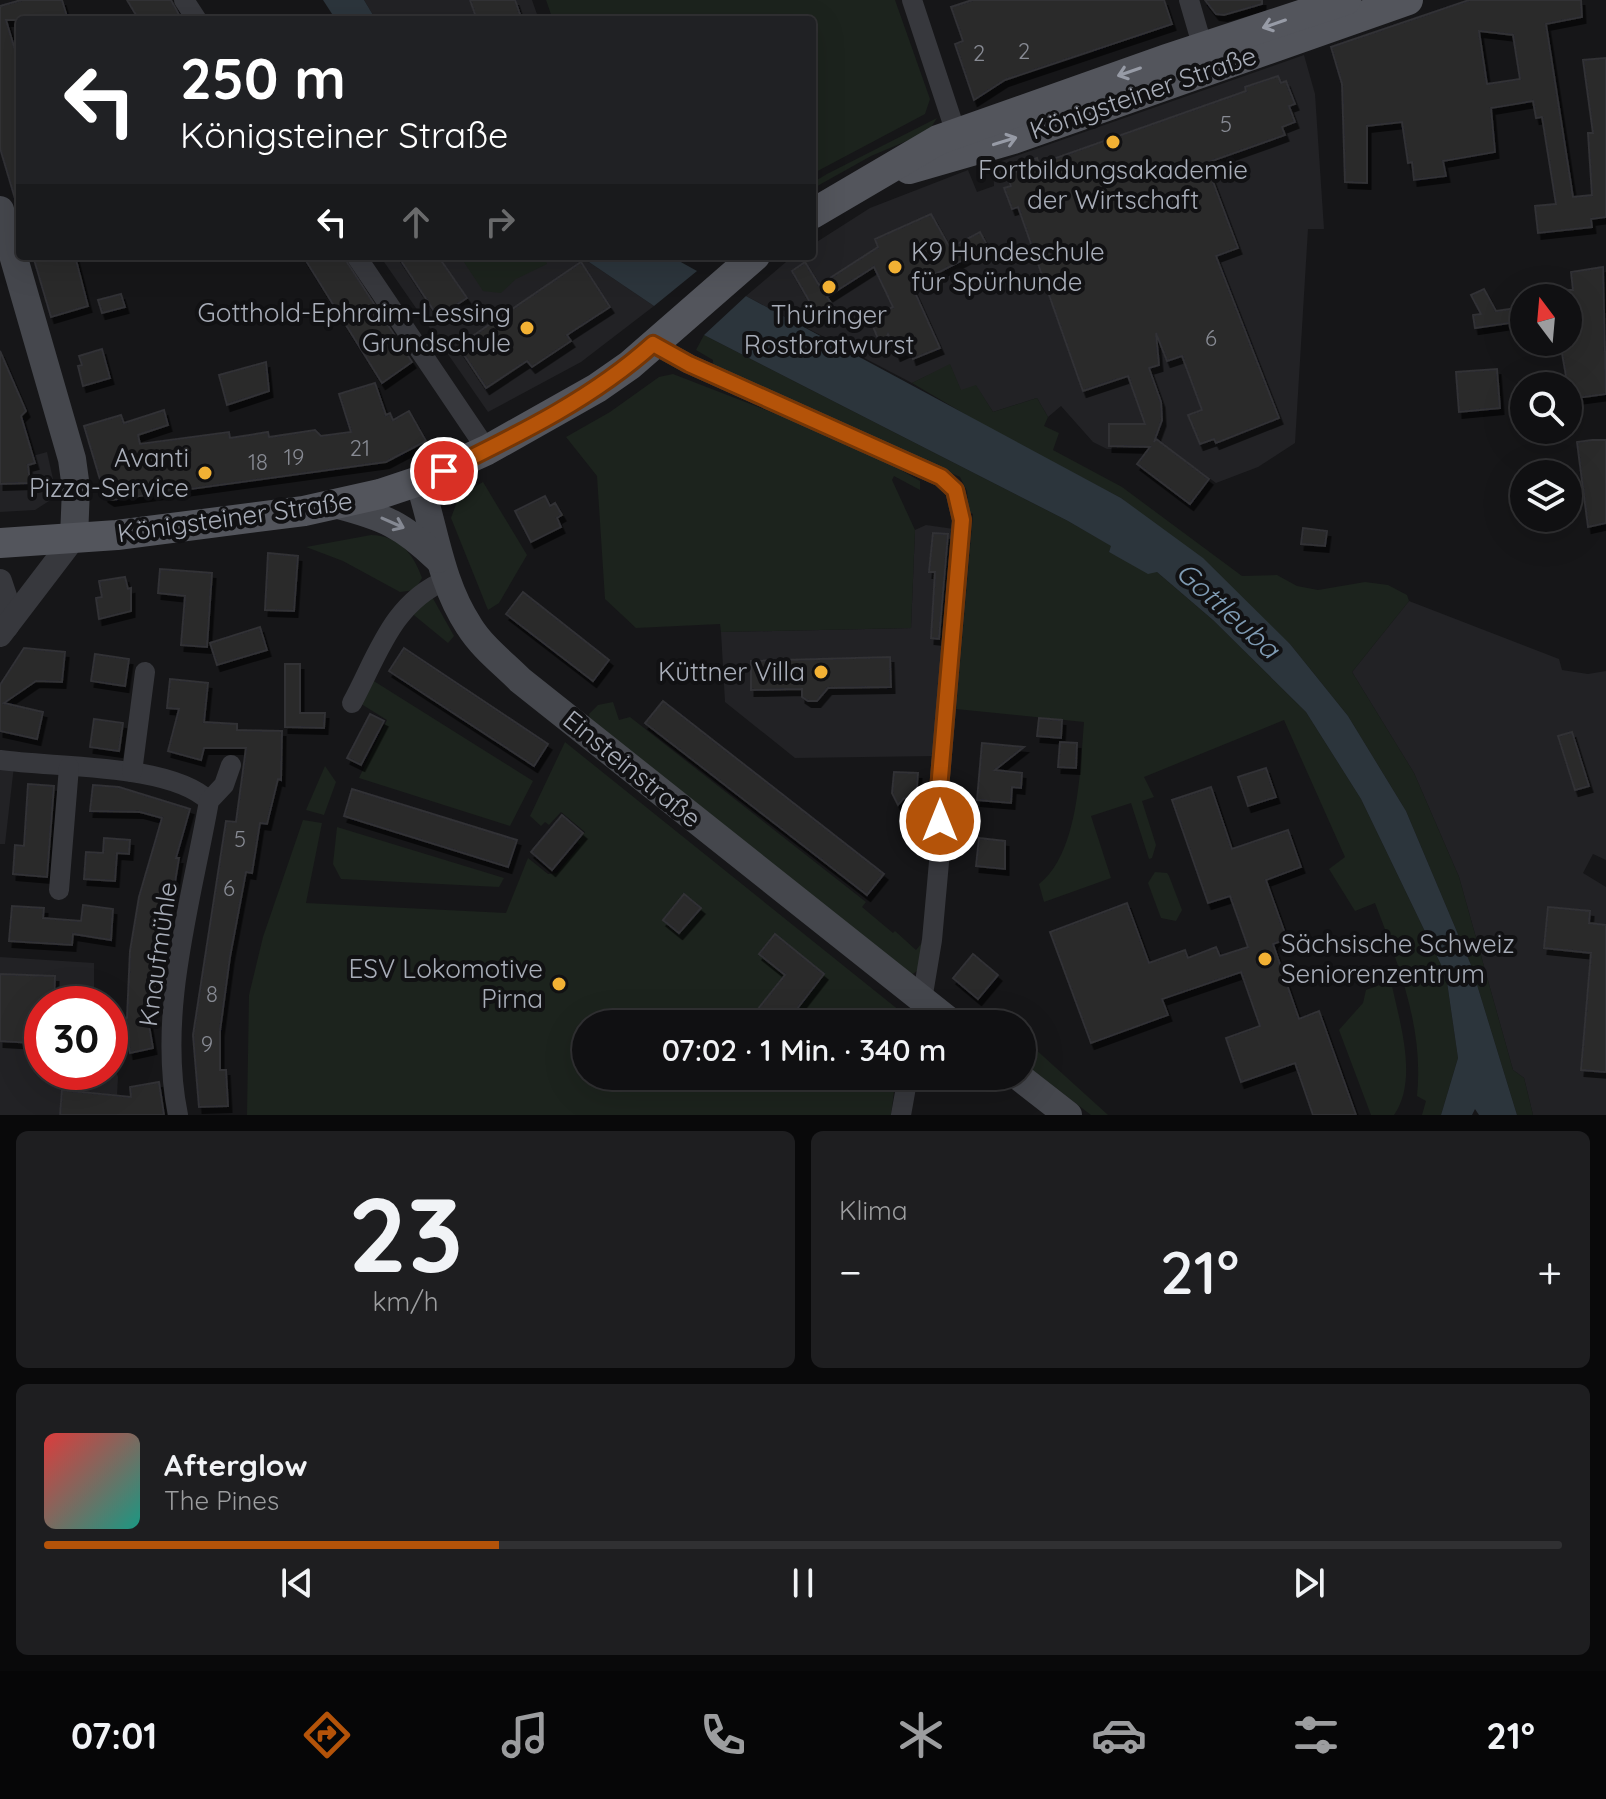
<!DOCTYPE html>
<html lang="de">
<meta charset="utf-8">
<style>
:root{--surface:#101012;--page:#1e1e20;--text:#f1f3f6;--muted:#9c9d9f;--line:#303032;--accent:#b45309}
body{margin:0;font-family:Quicksand,sans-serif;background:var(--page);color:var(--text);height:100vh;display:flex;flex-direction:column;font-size:30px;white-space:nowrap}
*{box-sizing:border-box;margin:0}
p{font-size:26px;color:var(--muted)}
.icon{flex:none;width:44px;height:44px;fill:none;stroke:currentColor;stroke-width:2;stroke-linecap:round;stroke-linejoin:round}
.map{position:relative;height:1115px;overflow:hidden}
.drawer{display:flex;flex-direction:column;gap:16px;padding:16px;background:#09090a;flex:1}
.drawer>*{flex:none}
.top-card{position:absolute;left:16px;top:16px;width:800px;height:244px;border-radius:8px;box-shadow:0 8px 32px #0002,0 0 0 2px var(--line);background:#202124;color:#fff;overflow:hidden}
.needle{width:52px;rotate:344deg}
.buttons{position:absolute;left:1510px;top:284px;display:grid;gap:16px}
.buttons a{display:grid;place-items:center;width:72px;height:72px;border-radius:50%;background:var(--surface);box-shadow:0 8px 32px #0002,0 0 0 2px var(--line);font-size:40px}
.speed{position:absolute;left:24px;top:986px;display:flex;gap:16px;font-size:40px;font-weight:700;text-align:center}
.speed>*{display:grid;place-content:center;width:104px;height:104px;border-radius:50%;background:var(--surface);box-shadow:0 8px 32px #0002,0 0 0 2px var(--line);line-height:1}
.speed .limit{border:12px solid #d22;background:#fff;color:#111}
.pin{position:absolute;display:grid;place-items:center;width:68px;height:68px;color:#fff;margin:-34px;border:4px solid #fff;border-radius:50%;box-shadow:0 2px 8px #0007}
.me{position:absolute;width:88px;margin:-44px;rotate:0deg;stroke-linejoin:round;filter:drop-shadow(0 0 6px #0008)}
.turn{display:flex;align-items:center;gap:28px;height:168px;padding:0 32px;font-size:36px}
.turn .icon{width:104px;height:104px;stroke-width:2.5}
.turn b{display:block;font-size:56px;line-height:68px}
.lanes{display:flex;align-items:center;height:76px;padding:0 32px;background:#0003;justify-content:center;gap:40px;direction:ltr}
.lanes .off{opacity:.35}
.big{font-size:60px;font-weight:600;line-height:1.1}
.drawer .tile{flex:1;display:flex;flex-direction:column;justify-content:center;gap:12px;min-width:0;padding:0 28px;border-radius:12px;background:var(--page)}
.drawer .dial{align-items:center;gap:0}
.dial b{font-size:104px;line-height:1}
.song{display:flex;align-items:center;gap:24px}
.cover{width:96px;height:96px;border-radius:12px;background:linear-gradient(135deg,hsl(0 70% 55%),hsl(170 70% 35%))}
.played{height:8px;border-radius:4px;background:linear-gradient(90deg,var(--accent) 30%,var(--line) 30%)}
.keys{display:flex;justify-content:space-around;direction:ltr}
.heat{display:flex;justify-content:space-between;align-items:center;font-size:44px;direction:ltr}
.drawer .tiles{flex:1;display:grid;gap:16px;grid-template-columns:1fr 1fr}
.tile:last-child{grid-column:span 2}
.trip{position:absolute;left:572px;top:1010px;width:464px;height:80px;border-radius:40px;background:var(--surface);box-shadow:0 8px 32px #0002,0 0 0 2px var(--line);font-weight:600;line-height:80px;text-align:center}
.tabs{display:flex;height:128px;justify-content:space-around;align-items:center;background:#060607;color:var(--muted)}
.tabs .icon{width:56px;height:56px}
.tabs .selected{color:var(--accent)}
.tabs b{font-size:36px;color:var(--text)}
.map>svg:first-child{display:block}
.built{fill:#222225}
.green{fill:#1c231d}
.water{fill:#2c353c}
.building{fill:#29292c;stroke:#303034;stroke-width:2;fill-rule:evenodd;filter:url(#shadow)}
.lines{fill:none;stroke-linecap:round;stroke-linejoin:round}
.minor{stroke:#37383d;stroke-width:20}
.tertiary{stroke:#37383d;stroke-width:24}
.secondary{stroke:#45474d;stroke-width:28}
.primary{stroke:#53555c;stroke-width:30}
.oneway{stroke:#979ba6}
.oneway2{stroke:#858993}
.route-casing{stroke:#753606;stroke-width:20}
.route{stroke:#b45309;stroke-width:14}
.poi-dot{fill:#f2b134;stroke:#111113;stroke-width:3}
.labels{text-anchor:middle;stroke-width:8;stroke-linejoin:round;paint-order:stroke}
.number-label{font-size:22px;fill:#888b94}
.street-label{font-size:26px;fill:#a8adb8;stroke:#111113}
.poi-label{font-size:26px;fill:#a8adb8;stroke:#111113;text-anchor:end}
.water-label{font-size:28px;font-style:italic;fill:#7f9bb3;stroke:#111113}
</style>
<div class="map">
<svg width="1606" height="1115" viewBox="0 0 1606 1115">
<defs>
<filter id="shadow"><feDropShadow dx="3.5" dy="6" stdDeviation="0" flood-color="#0009"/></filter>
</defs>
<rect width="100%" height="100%" fill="#161618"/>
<g class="built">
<polygon points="364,0 532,0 539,20 376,20"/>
<polygon points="1304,55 1315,94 1324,229 1308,229 1295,443 1258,467 1216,483 1156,439 1142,448 1107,449 1093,442 1061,406 1048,417 1037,398 993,412 976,386 961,391 950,365 912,383 746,296 786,262 795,256 812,256 812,245 870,208 968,170 977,192 994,186 993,164"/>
<polygon points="387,256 580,256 654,306 581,362 488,412 382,259"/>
<polygon points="47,452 55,488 49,501 35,510 0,512 0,465"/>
<polygon points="926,525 954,529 935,756 795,758 725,702 721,632 911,628 915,530"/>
<polygon points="1409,601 1559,659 1562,670 1588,674 1606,671 1606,860 1593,854 1583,873 1606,887 1606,925 1589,923 1590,911 1549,907 1544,948 1606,955 1606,1115 1533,1115 1524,1078 1513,1070 1459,877 1414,773 1352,672"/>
<polygon points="0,764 14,766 5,844 0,844"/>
<polygon points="0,957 94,963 94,1004 42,1004 42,1072 110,1072 110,1055 118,1077 116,1115 0,1115"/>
</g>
<g class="green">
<polygon points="546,0 895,0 930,99 925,114 812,174 812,20 553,20"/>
<polygon points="937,118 928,132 871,156 812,189 812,183 827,174"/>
<polygon points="460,256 544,256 547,264 516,279 501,293 483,291"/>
<path d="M704 335 1068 521 1112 546 1109 552 1157 572 1213 620 1306 712 1361 799 1446 975 1458 1058 1441 1115H1422L1426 1101 1417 1096C1424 1028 1399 966 1375 903L1355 911 1329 869 1345 857 1284 720 1144 777 1154 797 1142 801 1156 845 1152 858 1149 859 1131 803 1091 816 1111 878 1044 902 1039 884C1079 853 1080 769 1084 722L956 709 973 514 969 512 967 491 960 477 713 366V360L696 350Z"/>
<polygon points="950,364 961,390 976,385 993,412 1037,398 1048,417 1044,426 1059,433 1053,450 1122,487 1242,576 1277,575 1297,586 1318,590 1365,582 1388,585 1407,595 1409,601 1352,672 1414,773 1459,877 1513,1070 1524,1078 1533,1115 1517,1115 1471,965 1406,811 1348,716 1290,644 1121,498 997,433 912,383"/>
<polygon points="673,374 859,446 920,481 920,490 894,476 892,480 915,530 911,628 721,632 720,624 636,628 605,599 597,476 566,437 610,412 659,377"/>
<polygon points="483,482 527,555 499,603 488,610 451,518 459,496"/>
<path d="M371 535C398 536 413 552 422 578L415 590 400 592 343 561 306 547Z"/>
<polygon points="431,595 454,636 448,643 409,611"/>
<polygon points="369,678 533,781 510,826 359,778 387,720 358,702"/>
<polygon points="613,702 619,720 630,717 866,902 862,907 893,933 895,931 916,950 926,938 921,968 910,976 590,721 589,714 598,705"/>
<polygon points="565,742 905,1015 904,1024 586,1024 586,1076 896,1076 891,1115 247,1115 249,995 263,937 303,820 322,823 306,903 506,913 528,858 548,874 557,873 580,845 577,842 585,832 561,812 549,825 545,822 541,826 530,816"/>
<polygon points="325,766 336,782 324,815 306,810"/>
<polygon points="337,827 504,878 499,887 341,879 333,864"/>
<polygon points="1155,872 1167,873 1169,876 1182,910 1176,921 1161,918 1148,883"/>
<path d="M1391 981C1399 1021 1419 1079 1394 1115H1371L1339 1030 1363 1003 1366 990Z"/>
<polygon points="1022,1047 1029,1052 1033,1047 1108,1115 1091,1115 1022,1062"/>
</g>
<g class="water">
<polygon points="323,0 364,0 376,20 336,20"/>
<polygon points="580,256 670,256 697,271 654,306"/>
<polygon points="746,296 1121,498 1203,558 1290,644 1348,716 1406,811 1471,965 1517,1115 1479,1115 1475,1109 1472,1115 1441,1115 1458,1058 1446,975 1361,799 1306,712 1213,620 1157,572 1148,574 1109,552 1111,546 1068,521 704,335"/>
</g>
<g class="building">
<polygon points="21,0 62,0 68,20 6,20 20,66 20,202 16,202 0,148 0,6"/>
<polygon points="127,0 171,0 182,20 139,20"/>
<polygon points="470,0 515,0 522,20 477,20"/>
<polygon points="972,0 1164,0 1172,24 1005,80 974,100 955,44 963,41 951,7"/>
<polygon points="1205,0 1262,0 1262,4 1224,15 1216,14"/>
<path d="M1469 0H1581L1582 17 1546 24 1573 197 1592 195 1588 133H1593L1583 60 1606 58V217L1591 219 1592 227 1538 233 1535 206 1556 204 1542 117 1536 118 1533 101 1491 108 1495 152 1443 161 1446 176 1414 180 1412 162 1408 163 1402 122 1367 126V183L1345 182 1342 84 1331 47ZM1479 31 1513 35 1520 79 1487 84Z"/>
<polygon points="1278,76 1281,83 1286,81 1295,104 1289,106 1295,122 1282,127 1285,135 1206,163 1238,248 1216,256 1279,418 1216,443 1214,439 1200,444 1188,415 1202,410 1182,356 1167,361 1156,333 1159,365 1149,368 1161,402 1162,420 1154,442 1156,439 1209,479 1190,504 1137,464 1150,447 1109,446 1109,424 1145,424 1128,376 1083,391 1018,207 1012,209 1004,188 1011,186 1007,175 1018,171 1016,165 1037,158 1039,164 1246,91 1245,87"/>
<polygon points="931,214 950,248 980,232 988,247 912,286 940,348 913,359 910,349 897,355 888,334 881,346 870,319 893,307 874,267 827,297 834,307 819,318 792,271 805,262 819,285 878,247 875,239"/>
<polygon points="33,256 75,256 88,306 51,317"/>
<polygon points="303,256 343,256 412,362 382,383"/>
<polygon points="398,256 438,256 467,298 438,317"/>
<polygon points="581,262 610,307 567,335 571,341 532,367 527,361 486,388 458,346"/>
<polygon points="1603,267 1606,394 1570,399 1560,342 1568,342 1568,290 1573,290 1571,272"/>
<polygon points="1484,289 1496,311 1524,307 1524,321 1475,328 1473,315 1481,314 1471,295"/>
<polygon points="121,294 125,307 102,313 98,300"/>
<polygon points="102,349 110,378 83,386 78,366 82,365 79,356"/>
<polygon points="0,351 26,411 21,416 35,463 28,465 30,483 0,484"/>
<polygon points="266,362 269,391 227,405 219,375"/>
<polygon points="1497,369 1500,408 1459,412 1456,372"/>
<polygon points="375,383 386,415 390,413 393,420 409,411 426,441 386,462 111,500 105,496 84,426 121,415 124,423 164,410 168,425 138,435 140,444 229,432 230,438 268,432 269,437 315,430 321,436 351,432 339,394"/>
<polygon points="1592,440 1606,440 1606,523 1588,527 1577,442"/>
<polygon points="545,496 550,506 555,503 562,515 557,518 561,527 531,542 515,511"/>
<polygon points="1303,528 1327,531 1325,546 1301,544"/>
<polygon points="933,533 948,534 939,639 931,638 935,572 929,572"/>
<polygon points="268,553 298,556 294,611 265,610"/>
<polygon points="160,569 212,573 207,647 181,645 185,596 158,593"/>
<polygon points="125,577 128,589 131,588 131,611 99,619 96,598 102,597 99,581"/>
<polygon points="523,592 609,660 593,681 506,614"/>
<polygon points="260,627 267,650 217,665 210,643"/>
<polygon points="24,648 65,652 62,682 36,681 4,703 43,712 37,739 0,731 0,685"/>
<polygon points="404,648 548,744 534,766 389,671"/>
<polygon points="95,654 129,659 125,686 91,681"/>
<polygon points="890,657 891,687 828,688 817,701 808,701 802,697 802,689 751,690 751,661"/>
<polygon points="285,664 300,664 300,713 325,713 324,728 285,727"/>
<polygon points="170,679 208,683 204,722 237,724 237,730 282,731 281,780 278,779 267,824 260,823 252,873 246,872 230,957 220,1031 220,1070 226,1070 228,1106 199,1107 193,1035 226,821 236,822 246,748 204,748 201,760 168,751 179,709 167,708"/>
<polygon points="663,701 884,874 867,895 645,723"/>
<polygon points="370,714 384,721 361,765 347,758"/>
<polygon points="1039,718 1062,720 1061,738 1037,736"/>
<polygon points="94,719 123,723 119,751 90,747"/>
<polygon points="1572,732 1589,786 1575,790 1558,736"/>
<polygon points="1060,742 1077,743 1076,768 1058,767"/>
<polygon points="982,743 1024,747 995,770 1022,773 1021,788 1012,787 1011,803 977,800"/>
<polygon points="1266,768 1276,797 1248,806 1238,777"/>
<polygon points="894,772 918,773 916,799 904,798 898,805 892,793"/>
<polygon points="28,784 54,786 47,877 13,874 15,845 24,846"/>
<polygon points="93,785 119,787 190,809 176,858 179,858 163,956 157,955 153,1008 146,1008 153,1048 130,1053 124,1018 127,1018 130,951 139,897 162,818 140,812 90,811"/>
<polygon points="1211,787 1232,849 1288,830 1301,867 1266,880 1287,939 1273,944 1299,1019 1319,1011 1356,1115 1313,1115 1295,1063 1241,1082 1226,1038 1260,1026 1241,972 1162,999 1168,1015 1091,1043 1050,932 1127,903 1149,963 1185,950 1188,958 1216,947 1220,956 1248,947 1230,896 1208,903 1172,800"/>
<polygon points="352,789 517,840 508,867 344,816"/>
<polygon points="562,815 583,833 552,870 531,852"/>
<polygon points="104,838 130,840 129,854 117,853 115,881 84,879 86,852 103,853"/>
<polygon points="979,838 1005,841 1005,869 976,866"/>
<polygon points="684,894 701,908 679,933 663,920"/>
<polygon points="83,905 113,909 111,940 73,934 72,945 9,941 12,906 44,908 43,918 81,921"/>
<polygon points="1548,907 1590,911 1589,923 1606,925 1606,1072 1581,1070 1591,953 1544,948"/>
<polygon points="775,934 824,974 797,1009 816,1024 746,1024 785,975 759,954"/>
<polygon points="973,954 998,975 978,999 953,978"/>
<polygon points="0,974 55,976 54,1004 35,1007 33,1043 0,1041"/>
<polygon points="159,1082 164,1115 60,1115 62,1090 131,1097 130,1087"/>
</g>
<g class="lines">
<g class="minor">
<polyline points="184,0 197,20"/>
<polyline points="912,0 956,133"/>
<polyline points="1189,0 1203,48"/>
<polyline points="356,256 487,450"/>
<polyline points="653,344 689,364 941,477 955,490 962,520 938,801 940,851 932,940 918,1024"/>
<path d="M352 703C378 655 392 603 446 580"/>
<path d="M0 760C54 768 170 763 209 801"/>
<polyline points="132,772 145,672"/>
<polyline points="59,890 69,767"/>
<path d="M178 1115C157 1013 191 903 209 801L224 785 231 765"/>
<polyline points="901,1115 908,1076"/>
</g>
<g class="tertiary">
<polyline points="0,581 8,605 7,626"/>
<polyline points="0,635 74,538"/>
</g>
<g class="secondary">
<polyline points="0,210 72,459 76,488 74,538"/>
<path d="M419 481C435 530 440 582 469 626 482 647 503 663 520 680L953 1024"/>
<path d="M338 505C384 517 403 525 438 559"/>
<polyline points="1018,1076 1068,1115"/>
</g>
<g class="primary">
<polyline points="909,169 1013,139 1408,0"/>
<polyline points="812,214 938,140 1167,59 1346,0"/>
<polyline points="0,543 117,535 304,511 380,494 419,481 487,450 597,388 630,365 755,256"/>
</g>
</g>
<defs><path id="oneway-shaft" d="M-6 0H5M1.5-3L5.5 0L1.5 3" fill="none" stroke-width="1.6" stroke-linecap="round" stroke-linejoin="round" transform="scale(2)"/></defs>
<g class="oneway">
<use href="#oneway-shaft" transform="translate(1274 24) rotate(161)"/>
<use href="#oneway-shaft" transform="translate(1129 72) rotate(161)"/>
<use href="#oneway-shaft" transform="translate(1005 141) rotate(-17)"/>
</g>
<use class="oneway2" href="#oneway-shaft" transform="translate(393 523) rotate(24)"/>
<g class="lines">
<defs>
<path id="route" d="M444 471C517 435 592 399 653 344L689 364 941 477 955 490 962 520 938 801 940 821"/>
</defs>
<use href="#route" class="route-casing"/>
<use href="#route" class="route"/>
</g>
<g class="poi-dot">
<circle cx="1113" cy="142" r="8"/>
<circle cx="895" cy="267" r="8"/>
<circle cx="829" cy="287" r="8"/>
<circle cx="527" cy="328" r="8"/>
<circle cx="205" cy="473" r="8"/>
<circle cx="821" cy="672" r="8"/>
<circle cx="1265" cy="959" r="8"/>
<circle cx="559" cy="984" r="8"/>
</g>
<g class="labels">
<g class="number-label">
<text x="1024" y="59">2</text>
<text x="979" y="61">2</text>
<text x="1226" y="132">5</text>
<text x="1211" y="346">6</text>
<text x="360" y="456">21</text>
<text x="294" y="465">19</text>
<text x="258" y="470">18</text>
<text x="240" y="847">5</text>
<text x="229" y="896">6</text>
<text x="212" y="1002">8</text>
<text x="207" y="1052">9</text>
</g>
<g class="street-label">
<text transform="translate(1143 93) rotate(-19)" y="9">Königsteiner Straße</text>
<text transform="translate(235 517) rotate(-8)" y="9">Königsteiner Straße</text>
<text transform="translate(632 769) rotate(39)" y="9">Einsteinstraße</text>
<text transform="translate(158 954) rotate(-82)" y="9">Knaufmühle</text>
</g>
<g class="poi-label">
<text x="1113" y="179" text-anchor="middle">Fortbildungsakademie<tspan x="1113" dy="30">der Wirtschaft</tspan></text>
<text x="911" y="261" text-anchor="start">K9 Hundeschule<tspan x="911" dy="30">für Spürhunde</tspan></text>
<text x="511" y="322">Gotthold-Ephraim-Lessing<tspan x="511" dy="30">Grundschule</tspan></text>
<text x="829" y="324" text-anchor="middle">Thüringer<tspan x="829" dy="30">Rostbratwurst</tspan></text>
<text x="189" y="467">Avanti<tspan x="189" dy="30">Pizza-Service</tspan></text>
<text x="805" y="681">Küttner Villa</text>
<text x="1281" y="953" text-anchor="start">Sächsische Schweiz<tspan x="1281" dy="30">Seniorenzentrum</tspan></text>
<text x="543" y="978">ESV Lokomotive<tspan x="543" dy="30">Pirna</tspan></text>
</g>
<g class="water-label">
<text transform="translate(1228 610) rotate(42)" y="10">Gottleuba</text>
</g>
</g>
</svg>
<div class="buttons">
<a><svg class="needle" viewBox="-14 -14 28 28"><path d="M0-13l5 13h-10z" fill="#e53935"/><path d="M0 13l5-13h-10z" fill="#9c9d9f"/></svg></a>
<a><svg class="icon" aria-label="search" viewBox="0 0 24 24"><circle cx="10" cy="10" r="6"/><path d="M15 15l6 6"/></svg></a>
<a><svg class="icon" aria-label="layers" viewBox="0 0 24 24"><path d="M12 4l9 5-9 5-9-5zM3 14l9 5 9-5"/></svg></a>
</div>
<div class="speed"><div class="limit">30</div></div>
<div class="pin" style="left:444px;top:471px;background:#d93025"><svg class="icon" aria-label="arrive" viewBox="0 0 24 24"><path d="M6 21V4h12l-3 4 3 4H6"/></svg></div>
<svg class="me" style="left:940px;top:821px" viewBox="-20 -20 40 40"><circle r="17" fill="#b45309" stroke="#fff" stroke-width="3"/><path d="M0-11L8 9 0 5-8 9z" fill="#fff"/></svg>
<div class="trip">07:02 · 1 Min. · 340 m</div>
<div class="top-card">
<div class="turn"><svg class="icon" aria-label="left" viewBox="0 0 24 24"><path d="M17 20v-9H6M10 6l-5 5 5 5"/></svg><div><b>250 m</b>Königsteiner Straße</div></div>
<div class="lanes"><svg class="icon" aria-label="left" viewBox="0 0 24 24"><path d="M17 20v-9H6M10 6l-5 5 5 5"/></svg><svg class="icon off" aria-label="ahead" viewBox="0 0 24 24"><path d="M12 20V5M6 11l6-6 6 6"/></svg><svg class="icon off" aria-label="right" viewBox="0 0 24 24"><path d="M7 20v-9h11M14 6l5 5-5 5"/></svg></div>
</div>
</div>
<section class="drawer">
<div class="tiles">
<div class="tile dial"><b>23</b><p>km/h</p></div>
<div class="tile"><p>Klima</p>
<div class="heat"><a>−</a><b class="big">21°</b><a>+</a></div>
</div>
<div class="tile">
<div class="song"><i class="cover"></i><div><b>Afterglow</b><p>The Pines</p></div></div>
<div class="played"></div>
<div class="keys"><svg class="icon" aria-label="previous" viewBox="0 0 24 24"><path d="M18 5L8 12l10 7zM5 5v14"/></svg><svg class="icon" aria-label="pause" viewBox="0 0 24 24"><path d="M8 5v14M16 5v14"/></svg><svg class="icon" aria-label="next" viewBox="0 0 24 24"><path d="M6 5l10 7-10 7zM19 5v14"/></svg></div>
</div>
</div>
</section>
<nav class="tabs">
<b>07:01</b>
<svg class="icon selected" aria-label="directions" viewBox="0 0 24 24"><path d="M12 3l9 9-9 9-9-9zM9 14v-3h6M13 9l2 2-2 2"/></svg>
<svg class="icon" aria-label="music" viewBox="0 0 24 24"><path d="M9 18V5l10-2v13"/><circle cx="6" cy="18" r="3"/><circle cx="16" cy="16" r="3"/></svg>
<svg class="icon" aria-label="phone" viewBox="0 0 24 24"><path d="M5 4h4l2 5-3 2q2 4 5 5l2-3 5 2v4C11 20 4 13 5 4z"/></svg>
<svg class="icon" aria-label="climate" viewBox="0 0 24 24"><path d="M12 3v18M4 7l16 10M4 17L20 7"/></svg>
<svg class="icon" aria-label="car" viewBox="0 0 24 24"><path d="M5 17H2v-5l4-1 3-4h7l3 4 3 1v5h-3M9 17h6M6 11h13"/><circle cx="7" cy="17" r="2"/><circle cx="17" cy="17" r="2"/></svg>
<svg class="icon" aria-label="filters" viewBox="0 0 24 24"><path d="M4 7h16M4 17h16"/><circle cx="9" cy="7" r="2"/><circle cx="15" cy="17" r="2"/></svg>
<b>21°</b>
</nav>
